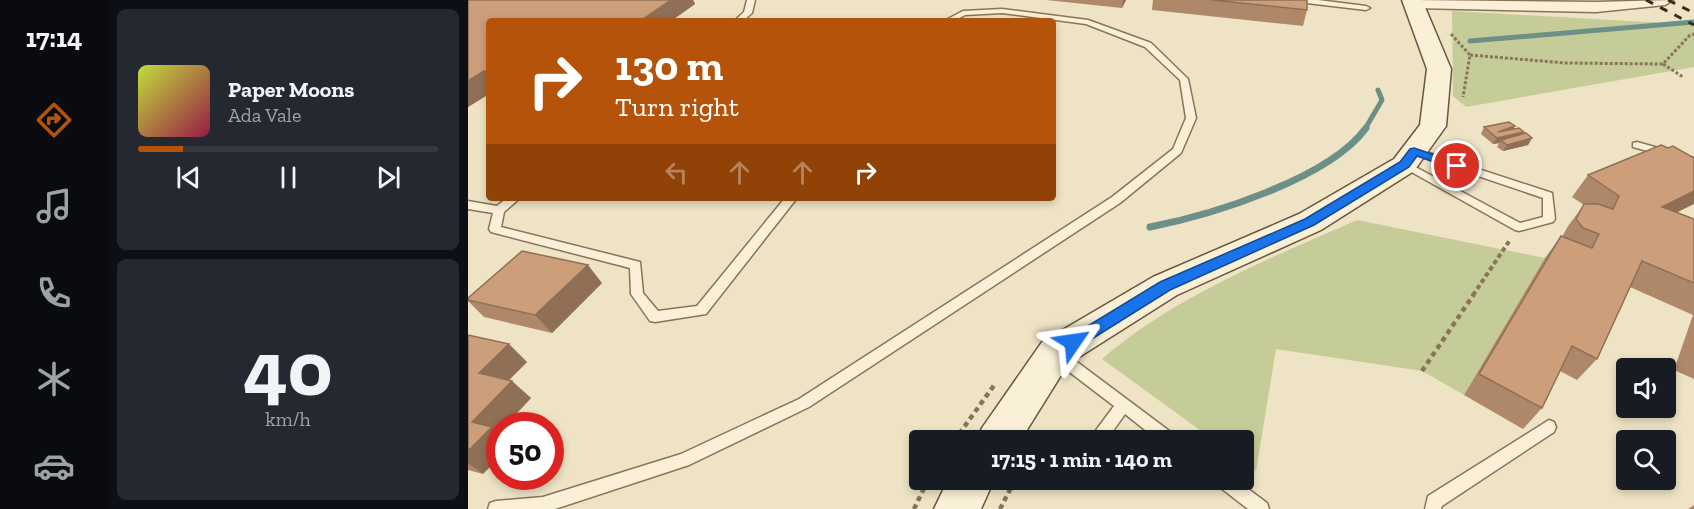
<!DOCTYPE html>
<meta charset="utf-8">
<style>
:root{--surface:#171b24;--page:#242831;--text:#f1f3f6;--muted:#9ea1a6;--line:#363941;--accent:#b45309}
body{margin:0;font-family:"Zilla Slab",serif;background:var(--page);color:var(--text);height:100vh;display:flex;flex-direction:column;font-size:22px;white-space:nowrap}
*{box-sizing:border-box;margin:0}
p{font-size:20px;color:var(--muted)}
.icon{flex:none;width:33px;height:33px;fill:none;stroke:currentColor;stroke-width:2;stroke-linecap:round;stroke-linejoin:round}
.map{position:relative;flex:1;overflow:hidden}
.sheet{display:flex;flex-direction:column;gap:9px;padding:9px;background:#0d0f14;width:360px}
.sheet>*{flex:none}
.banner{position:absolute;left:18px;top:18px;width:570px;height:183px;border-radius:6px;box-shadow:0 3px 9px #0003;background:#b45309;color:#fff;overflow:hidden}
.controls{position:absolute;left:1148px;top:358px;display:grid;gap:12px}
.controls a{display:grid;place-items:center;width:60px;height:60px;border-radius:6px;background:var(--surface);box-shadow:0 3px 9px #0003;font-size:30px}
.speed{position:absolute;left:18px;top:412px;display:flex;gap:12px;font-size:30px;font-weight:700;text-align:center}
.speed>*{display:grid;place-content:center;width:78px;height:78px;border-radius:50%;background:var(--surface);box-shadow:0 3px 9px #0003;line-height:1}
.speed .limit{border:9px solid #d22;background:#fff;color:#111}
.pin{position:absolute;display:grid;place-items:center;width:51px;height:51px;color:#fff;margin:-26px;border:3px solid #fff;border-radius:50%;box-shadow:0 2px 6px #0007}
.me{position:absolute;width:66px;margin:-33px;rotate:58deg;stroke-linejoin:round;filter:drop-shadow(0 0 4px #0008)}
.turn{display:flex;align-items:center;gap:21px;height:126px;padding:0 30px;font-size:27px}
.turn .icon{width:78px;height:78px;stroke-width:2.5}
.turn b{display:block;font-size:42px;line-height:51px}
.lanes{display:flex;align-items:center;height:57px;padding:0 30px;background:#0003;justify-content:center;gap:30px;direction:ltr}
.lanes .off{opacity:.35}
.sheet .widget{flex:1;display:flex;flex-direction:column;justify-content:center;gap:9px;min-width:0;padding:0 21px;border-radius:9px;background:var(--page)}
.sheet .dial{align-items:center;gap:0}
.dial b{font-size:78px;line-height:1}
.song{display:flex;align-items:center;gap:18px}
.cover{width:72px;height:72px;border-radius:9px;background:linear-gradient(135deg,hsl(70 70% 55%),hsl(340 70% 35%))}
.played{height:6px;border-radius:3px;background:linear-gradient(90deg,var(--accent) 15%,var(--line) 15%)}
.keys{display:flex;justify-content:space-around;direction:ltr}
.trip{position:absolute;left:441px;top:430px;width:345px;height:60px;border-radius:6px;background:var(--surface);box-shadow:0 3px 9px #0003;font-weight:700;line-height:60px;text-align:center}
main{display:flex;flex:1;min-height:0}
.dock{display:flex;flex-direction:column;width:108px;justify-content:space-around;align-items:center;background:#090b0e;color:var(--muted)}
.dock .icon{width:42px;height:42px}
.dock .active{color:var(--accent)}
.dock b{font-size:27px;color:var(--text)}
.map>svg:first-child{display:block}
.green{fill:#c5cc98}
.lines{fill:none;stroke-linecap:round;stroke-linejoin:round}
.stream-far1{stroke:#6c8f88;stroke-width:5}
.stream{stroke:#6c8f88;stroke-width:7}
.service-casing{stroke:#89745a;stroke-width:3}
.minor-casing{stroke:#89745a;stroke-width:3}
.secondary-casing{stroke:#6a553d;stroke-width:3}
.path-far2{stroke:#89745a;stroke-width:3;stroke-dasharray:3 2;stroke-linecap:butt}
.path-far1{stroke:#89745a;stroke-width:4;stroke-dasharray:4.5 3;stroke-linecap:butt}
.path{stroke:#89745a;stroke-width:4.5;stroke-dasharray:5 4;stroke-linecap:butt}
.service{fill:#f9f0d7;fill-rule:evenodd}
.minor{fill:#f9f0d7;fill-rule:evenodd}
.secondary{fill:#f9f0d7;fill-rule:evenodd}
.rail{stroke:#392c1e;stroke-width:3;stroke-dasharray:8 8;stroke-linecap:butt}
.wall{fill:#af8869}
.shaded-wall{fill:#8f6f55}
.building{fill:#cc9e7a;stroke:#8f6f55;stroke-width:1.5}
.route{fill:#1a73e8;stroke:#114b97;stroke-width:1.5}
</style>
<main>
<nav class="dock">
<b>17:14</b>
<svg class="icon active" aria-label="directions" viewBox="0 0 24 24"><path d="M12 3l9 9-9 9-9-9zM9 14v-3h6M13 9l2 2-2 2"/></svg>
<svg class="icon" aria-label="music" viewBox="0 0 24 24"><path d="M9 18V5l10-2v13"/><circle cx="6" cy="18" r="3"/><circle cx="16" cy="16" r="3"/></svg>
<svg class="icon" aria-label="phone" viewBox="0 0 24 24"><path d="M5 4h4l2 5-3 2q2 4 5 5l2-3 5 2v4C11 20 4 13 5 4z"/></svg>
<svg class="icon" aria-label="climate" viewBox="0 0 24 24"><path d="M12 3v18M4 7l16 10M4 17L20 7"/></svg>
<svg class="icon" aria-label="car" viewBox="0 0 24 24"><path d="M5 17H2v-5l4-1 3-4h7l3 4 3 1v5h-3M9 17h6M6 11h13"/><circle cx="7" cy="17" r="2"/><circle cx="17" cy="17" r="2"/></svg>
</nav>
<section class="sheet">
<div class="widget">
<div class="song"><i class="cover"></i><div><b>Paper Moons</b><p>Ada Vale</p></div></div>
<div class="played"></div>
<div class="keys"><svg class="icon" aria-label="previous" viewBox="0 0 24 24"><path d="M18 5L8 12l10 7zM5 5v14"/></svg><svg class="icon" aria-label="pause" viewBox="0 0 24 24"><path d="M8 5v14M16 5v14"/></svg><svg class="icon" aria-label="next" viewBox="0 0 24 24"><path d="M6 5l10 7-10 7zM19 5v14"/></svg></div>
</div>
<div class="widget dial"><b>40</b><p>km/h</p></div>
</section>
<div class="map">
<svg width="1226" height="509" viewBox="0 0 1226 509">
<rect width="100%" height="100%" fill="#eee3c4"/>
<g class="green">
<polygon points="984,11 1213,24 1226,22 1226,67 998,107 985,96"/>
<path d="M889 220 1077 258 996 395 954 371 808 349 788 471 776 462V441H747L634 359C707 296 801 259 889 220Z"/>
</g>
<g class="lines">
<g class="stream-far1">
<polyline points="1002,41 1226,22"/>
<polyline points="897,129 914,100 910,90"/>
</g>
<path class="stream" d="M682 227C743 215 861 179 898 128"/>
<defs>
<g id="service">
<polygon points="279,0 287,0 284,13 275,21 266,21 276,12"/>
<polygon points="826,0 850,0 898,6 902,8 898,10 830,2"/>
<polygon points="534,9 620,20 683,43 720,79 728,118 713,153 652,203 341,407 221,465 87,509 20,509 22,503 28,501 75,497 213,454 331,399 644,197 705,149 718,118 712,80 677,47 618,24 534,13 497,15 486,21 476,21 495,11"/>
<polygon points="1169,142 1226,158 1226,164 1165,147 1165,143"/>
<polygon points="946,148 1084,193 1087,219 1085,222 1051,231 1047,230 931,165 936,162 940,163 1052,223 1075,217 1075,198 942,153 942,149"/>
<polygon points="39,198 52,198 36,212 33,227 172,262 175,293 190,311 229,306 317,198 329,198 238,314 187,322 182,321 163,294 162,268 23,232 21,229 25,213 0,209 0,201 29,206"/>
<polygon points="588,348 593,350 708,436 711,441 691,441 657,414 638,441 625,441 623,438 626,433 646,406 583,358 581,354 583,350"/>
<polygon points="1081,420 1086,422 1088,427 1086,432 974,506 973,509 957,509 960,496"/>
<polygon points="747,480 768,480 799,503 801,509 780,509 749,485"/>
</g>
<polygon id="minor" points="942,0 1128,2 1205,0 1197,5 1128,12 948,8 943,6 940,3"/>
<g id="secondary">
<polygon points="934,0 954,0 983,69 978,126 946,171 853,230 709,295 600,364 552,441 508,441 514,428 574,342 685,277 831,214 926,159 952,125 959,69"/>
<polygon points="480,480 526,480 513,509 466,509"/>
</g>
</defs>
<use href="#service" class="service-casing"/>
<use href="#minor" class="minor-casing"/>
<use href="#secondary" class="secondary-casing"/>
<g class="path-far2">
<polyline points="983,34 1002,55 995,97"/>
<polyline points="1002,55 1098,63 1195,64 1222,35 1226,34"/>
<polyline points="1195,64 1215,77"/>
</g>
<polyline class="path-far1" points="1005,295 1042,240"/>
<g class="path">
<polyline points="954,371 1006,294"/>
<polyline points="486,441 527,384"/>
<polyline points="446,509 460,480"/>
<polyline points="532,509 547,480"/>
</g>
<use href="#service" class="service"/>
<use href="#minor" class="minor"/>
<use href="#secondary" class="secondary"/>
<g class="rail">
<polyline points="1178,0 1226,25"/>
<polyline points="1200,0 1226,13"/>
</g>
</g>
<g class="wall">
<polygon points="0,0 225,0 227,4 203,21 21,21 21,94 0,107"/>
<polygon points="578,0 658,0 654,8"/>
<polygon points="685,0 839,0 839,10 835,26 684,10"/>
<polygon points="1016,127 1046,129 1056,132 1055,134 1064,138 1060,145 1035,151 1029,147 1031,143 1025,144 1013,134"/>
<polygon points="1120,175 1226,219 1226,379 1206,370 1225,315 1162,287 1129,359 1109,380 1092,371 1074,408 1055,429 996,395 1077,258 1093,236 1094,237 1100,226 1116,205 1104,197"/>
<polygon points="134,283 84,333 16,317 0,301 0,298"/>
<polygon points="0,335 59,362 41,380 63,398 31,432 15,474 0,470"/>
<polygon points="1226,505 1226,509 1220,509"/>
</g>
<g class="shaded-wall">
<polygon points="203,0 225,0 227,4 203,21 172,21"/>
<polygon points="655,0 658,0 654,8"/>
<polygon points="16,71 21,78 21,94 0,107 0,81"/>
<polygon points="1047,126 1043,133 1056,132 1053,138 1033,140 1031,143 1025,144 1029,138 1030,132"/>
<polygon points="1064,138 1060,145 1035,151 1039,145"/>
<polygon points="1226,191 1226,204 1175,229 1194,207"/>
<polygon points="120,265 134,283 84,333 67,315"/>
<polygon points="41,344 59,362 31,390 11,373"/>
<polygon points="44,381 63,398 37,426 32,426 32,457 15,474 0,463 0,451 4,422"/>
</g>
<g class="building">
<polygon points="0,0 203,0 172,21 21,21 21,72 16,71 0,81"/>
<polygon points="744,0 839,0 839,10"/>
<polygon points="1041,122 1047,126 1030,132 1051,128 1056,132 1029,138 1016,127"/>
<polygon points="1058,133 1064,138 1039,145 1033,140"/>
<polygon points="1193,145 1200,148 1205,146 1226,158 1226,191 1194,207 1226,219 1226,283 1174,261 1129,359 1104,346 1074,408 1011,374 1093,236 1124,248 1131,234 1115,228 1108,219 1116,204 1130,204 1145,209 1151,196 1120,175"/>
<polygon points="54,251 120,265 67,315 0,300 0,298"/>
<polygon points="0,335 41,344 11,373 44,381 4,422 24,427 0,451"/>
</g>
<polygon class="route" points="946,148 993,164 995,166 989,170 949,156 941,167 846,225 702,290 611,347 605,348 600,347 597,342 600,338 692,282 837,219 932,162 942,149"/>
</svg>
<div class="controls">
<a><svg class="icon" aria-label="sound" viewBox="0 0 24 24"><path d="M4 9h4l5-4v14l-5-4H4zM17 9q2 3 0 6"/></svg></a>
<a><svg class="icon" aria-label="search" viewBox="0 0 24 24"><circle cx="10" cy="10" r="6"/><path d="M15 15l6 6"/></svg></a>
</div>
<div class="speed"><div class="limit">50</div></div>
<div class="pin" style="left:989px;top:166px;background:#d93025"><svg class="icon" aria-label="arrive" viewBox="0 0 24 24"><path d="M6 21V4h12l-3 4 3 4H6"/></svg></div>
<svg class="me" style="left:605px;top:342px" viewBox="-20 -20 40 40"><path d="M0-17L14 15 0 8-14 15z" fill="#1a73e8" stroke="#fff" stroke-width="4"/></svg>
<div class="trip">17:15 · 1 min · 140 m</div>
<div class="banner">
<div class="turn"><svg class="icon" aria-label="right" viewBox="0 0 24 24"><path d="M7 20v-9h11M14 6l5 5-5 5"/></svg><div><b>130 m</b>Turn right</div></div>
<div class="lanes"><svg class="icon off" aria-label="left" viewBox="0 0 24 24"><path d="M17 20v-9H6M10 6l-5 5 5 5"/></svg><svg class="icon off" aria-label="ahead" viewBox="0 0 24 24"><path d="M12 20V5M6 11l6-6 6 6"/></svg><svg class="icon off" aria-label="ahead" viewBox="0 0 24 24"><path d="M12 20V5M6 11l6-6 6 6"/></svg><svg class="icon" aria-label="right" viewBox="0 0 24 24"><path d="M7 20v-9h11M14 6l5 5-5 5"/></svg></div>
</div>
</div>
</main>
